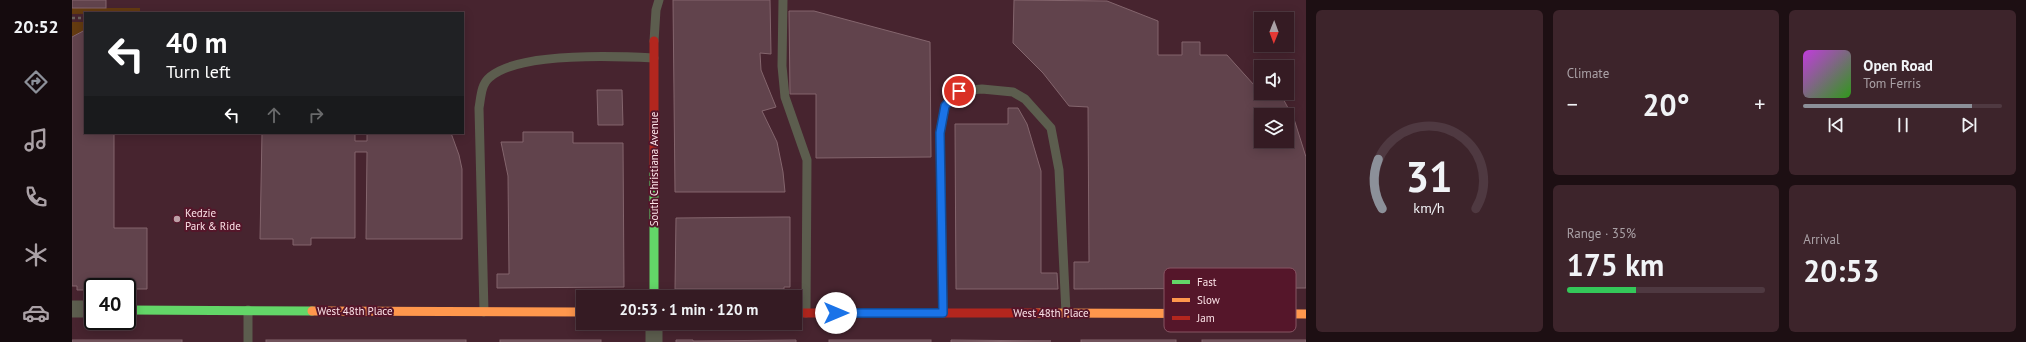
<!DOCTYPE html>
<meta charset="utf-8">
<style>
:root{--surface:#351b23;--page:#3d242b;--text:#f1f3f6;--muted:#aaa1a6;--line:#4f3941;--accent:#8c9099}
body{margin:0;font-family:"PT Sans",sans-serif;background:var(--page);color:var(--text);height:100vh;display:flex;flex-direction:column;font-size:15px;white-space:nowrap}
*{box-sizing:border-box;margin:0}
p{font-size:13px;color:var(--muted)}
.icon{flex:none;width:22px;height:22px;fill:none;stroke:currentColor;stroke-width:2;stroke-linecap:round;stroke-linejoin:round}
.map{position:relative;flex:1;overflow:hidden}
.details{display:flex;flex-direction:column;gap:10px;padding:10px;background:#1d0f13;width:720px}
.details>*{flex:none}
.banner{position:absolute;left:12px;top:12px;width:380px;height:122px;border-radius:0px;box-shadow:0 2px 10px #0003,0 0 0 1px var(--line);background:#202124;color:#fff;overflow:hidden}
.needle{width:26px;rotate:181deg}
.fabs{position:absolute;left:1182px;top:12px;display:grid;gap:8px}
.fabs a{display:grid;place-items:center;width:40px;height:40px;border-radius:0px;background:var(--surface);box-shadow:0 2px 10px #0003,0 0 0 1px var(--line);font-size:20px}
.speed{position:absolute;left:12px;top:278px;display:flex;gap:8px;font-size:20px;font-weight:700;text-align:center}
.speed>*{display:grid;place-content:center;width:52px;height:52px;border-radius:50%;background:var(--surface);box-shadow:0 2px 10px #0003,0 0 0 1px var(--line);line-height:1}
.speed .limit{border:2px solid #111;border-radius:6px;background:#fff;color:#111}
.pin{position:absolute;display:grid;place-items:center;width:34px;height:34px;color:#fff;margin:-17px;border:2px solid #fff;border-radius:50%;box-shadow:0 1px 4px #0007}
.me{position:absolute;width:44px;margin:-22px;rotate:90deg;stroke-linejoin:round;filter:drop-shadow(0 0 3px #0008)}
.turn{display:flex;align-items:center;gap:14px;height:84px;padding:0 16px;font-size:18px}
.turn .icon{width:52px;height:52px;stroke-width:2.5}
.turn b{display:block;font-size:28px;line-height:34px}
.lanes{display:flex;align-items:center;height:38px;padding:0 16px;background:#0003;justify-content:center;gap:20px;direction:ltr}
.lanes .off{opacity:.35}
.big{font-size:30px;font-weight:600;line-height:1.1}
.details .card{flex:1;display:flex;flex-direction:column;justify-content:center;gap:6px;min-width:0;padding:0 14px;border-radius:6px;background:var(--page)}
.details .dial{align-items:center;gap:0}
.dial svg{height:104px;overflow:visible;fill:none;stroke:var(--line);stroke-width:7;stroke-linecap:round;text-anchor:middle}
.dial text{fill:var(--text);stroke:none}
.song{display:flex;align-items:center;gap:12px}
.cover{width:48px;height:48px;border-radius:6px;background:linear-gradient(135deg,hsl(290 70% 55%),hsl(110 70% 35%))}
.played{height:4px;border-radius:2px;background:linear-gradient(90deg,var(--accent) 85%,var(--line) 85%)}
.keys{display:flex;justify-content:space-around;direction:ltr}
.heat{display:flex;justify-content:space-between;align-items:center;font-size:22px;direction:ltr}
.charge{height:6px;border-radius:3px;background:linear-gradient(90deg,#34c759 35%,var(--line) 0)}
.details .tiles{flex:1;display:grid;gap:10px;grid-template-columns:repeat(3,1fr)}
.card:first-child{grid-row:span 2}
.trip{position:absolute;left:504px;top:290px;width:226px;height:40px;border-radius:0px;background:var(--surface);box-shadow:0 2px 10px #0003,0 0 0 1px var(--line);font-weight:600;line-height:40px;text-align:center}
main{display:flex;flex:1;min-height:0}
.tab-bar{display:flex;flex-direction:column;width:72px;justify-content:space-around;align-items:center;background:#150b0e;color:var(--muted)}
.tab-bar .icon{width:28px;height:28px}
.tab-bar .selected{color:var(--accent)}
.tab-bar b{font-size:18px;color:var(--text)}
.map>svg:first-child{display:block}
.green{fill:#643b10}
.building{fill:#61434c;stroke:#84656d;fill-rule:evenodd}
.lines{fill:none;stroke-linecap:round;stroke-linejoin:round}
.path{stroke:#6a615b;stroke-width:2.5;stroke-dasharray:3 3;stroke-linecap:butt}
.lane{stroke:#5c5d4e;stroke-width:9}
.street{stroke:#5c5d4e;stroke-width:17}
.fast{stroke:#63d668;stroke-width:9}
.slow{stroke:#ff974d;stroke-width:9}
.jam{stroke:#b3261e;stroke-width:9}
.route-casing{stroke:#114b97;stroke-width:10}
.route{stroke:#1a73e8;stroke-width:7}
.poi-dot{fill:#bda0a7;stroke:#55162a;stroke-width:1.5}
.labels{text-anchor:middle;stroke-width:4;stroke-linejoin:round;paint-order:stroke}
.street-label{font-size:11px;fill:#fde3e8;stroke:#55162a}
.poi-label{font-size:11px;fill:#fde3e8;stroke:#55162a;text-anchor:start}
.key{fill:#55162a;stroke:#875463;stroke-width:1}
.key-label{font-size:11px;fill:#fde3e8}
</style>
<main>
<nav class="tab-bar">
<b>20:52</b>
<svg class="icon selected" aria-label="directions" viewBox="0 0 24 24"><path d="M12 3l9 9-9 9-9-9zM9 14v-3h6M13 9l2 2-2 2"/></svg>
<svg class="icon" aria-label="music" viewBox="0 0 24 24"><path d="M9 18V5l10-2v13"/><circle cx="6" cy="18" r="3"/><circle cx="16" cy="16" r="3"/></svg>
<svg class="icon" aria-label="phone" viewBox="0 0 24 24"><path d="M5 4h4l2 5-3 2q2 4 5 5l2-3 5 2v4C11 20 4 13 5 4z"/></svg>
<svg class="icon" aria-label="climate" viewBox="0 0 24 24"><path d="M12 3v18M4 7l16 10M4 17L20 7"/></svg>
<svg class="icon" aria-label="car" viewBox="0 0 24 24"><path d="M5 17H2v-5l4-1 3-4h7l3 4 3 1v5h-3M9 17h6M6 11h13"/><circle cx="7" cy="17" r="2"/><circle cx="17" cy="17" r="2"/></svg>
</nav>
<div class="map">
<svg width="1234" height="342" viewBox="0 0 1234 342">
<rect width="100%" height="100%" fill="#47242f"/>
<g class="green">
<polygon points="0,8 68,8 68,13 0,14"/>
<polygon points="0,22 13,22 13,30 0,37"/>
</g>
<g class="building">
<rect x="0" y="0" width="34" height="8"/>
<polygon points="601,0 698,0 699,54 688,53 689,70 704,107 690,111 705,142 711,172 713,192 603,192"/>
<path d="M942 0 1035 1 1086 21V55H1110V42H1128V55H1155L1182 85 1189 79V93H1208L1222 119 1234 157V288L1002 289V262H1017L1016 107 997 106 971 73 941 43ZM1189 115H1215V141H1189Z"/>
<polygon points="717,11 742,11 858,42 859,157 744,158 744,94 718,94"/>
<polygon points="13,30 13,133 42,133 42,228 75,228 75,289 55,289 55,287 21,287 21,290 5,290 5,286 0,286 0,37"/>
<polygon points="525,90 550,90 551,125 526,125"/>
<polygon points="936,108 946,108 955,124 969,171 969,273 985,273 986,289 884,289 883,124 936,124"/>
<polygon points="451,132 501,132 501,143 551,143 552,287 425,288 425,274 437,274 436,176 429,142 451,142"/>
<polygon points="190,133 283,133 283,141 295,141 295,133 379,133 387,155 390,169 390,239 294,239 295,152 283,152 283,238 239,238 239,245 221,245 221,239 188,239"/>
<polygon points="711,217 718,217 718,287 712,287 712,289 603,289 604,218"/>
<rect x="0" y="340" width="110" height="2"/>
<rect x="194" y="340" width="200" height="2"/>
<rect x="428" y="340" width="101" height="2"/>
<polygon points="604,340 621,340 621,341 724,340 724,342 604,342"/>
<rect x="757" y="340" width="102" height="2"/>
<polygon points="879,340 979,341 879,342"/>
<rect x="1009" y="340" width="95" height="2"/>
<rect x="1130" y="340" width="104" height="2"/>
</g>
<g class="lines">
<polyline class="path" points="0,18 13,18"/>
<g class="lane">
<polyline points="711,0 710,66 713,97 735,160 734,313"/>
<polyline points="582,41 584,10 587,0"/>
<path d="M412 312 407 108C409 97 409 84 418 77 447 52 544 56 582 58"/>
<polyline points="871,313 868,133 873,106 887,91 910,89 941,92 953,99 979,128 987,170 994,313"/>
<polyline points="176,342 176,310"/>
</g>
<g class="street">
<polyline points="0,309 21,309"/>
<polyline points="582,323 582,342"/>
</g>
<g class="fast">
<polyline points="582,169 582,297"/>
<polyline points="55,310 240,311"/>
</g>
<g class="slow">
<polyline points="240,311 511,312"/>
<polyline points="965,313 1234,314"/>
</g>
<g class="jam">
<polyline points="582,41 582,169"/>
<polyline points="723,313 965,313"/>
</g>
</g>
<g class="lines">
<defs>
<polyline id="route" points="764,313 871,313 868,133 873,106 887,91"/>
</defs>
<use href="#route" class="route-casing"/>
<use href="#route" class="route"/>
</g>
<circle class="poi-dot" cx="105" cy="219" r="4"/>
<g class="labels">
<g class="street-label">
<text transform="translate(582 169) rotate(-90)" y="4">South Christiana Avenue</text>
<text x="283" y="315">West 48th Place</text>
<text x="979" y="317">West 48th Place</text>
</g>
<g class="poi-label">
<text x="113" y="217">Kedzie<tspan x="113" dy="13">Park &amp; Ride</tspan></text>
</g>
</g>
<rect x="1092" y="268" width="132" height="64" rx="6" class="key"/>
<rect x="1100" y="280" width="18" height="4" fill="#63d668"/>
<rect x="1100" y="298" width="18" height="4" fill="#ff974d"/>
<rect x="1100" y="316" width="18" height="4" fill="#b3261e"/>
<g class="key-label">
<text x="1125" y="286">Fast</text>
<text x="1125" y="304">Slow</text>
<text x="1125" y="322">Jam</text>
</g>
</svg>
<div class="fabs">
<a><svg class="needle" viewBox="-14 -14 28 28"><path d="M0-13l5 13h-10z" fill="#e53935"/><path d="M0 13l5-13h-10z" fill="#aaa1a6"/></svg></a>
<a><svg class="icon" aria-label="sound" viewBox="0 0 24 24"><path d="M4 9h4l5-4v14l-5-4H4zM17 9q2 3 0 6"/></svg></a>
<a><svg class="icon" aria-label="layers" viewBox="0 0 24 24"><path d="M12 4l9 5-9 5-9-5zM3 14l9 5 9-5"/></svg></a>
</div>
<div class="speed"><div class="limit">40</div></div>
<div class="pin" style="left:887px;top:91px;background:#d93025"><svg class="icon" aria-label="arrive" viewBox="0 0 24 24"><path d="M6 21V4h12l-3 4 3 4H6"/></svg></div>
<svg class="me" style="left:764px;top:313px" viewBox="-20 -20 40 40"><circle r="19" fill="#fff"/><path d="M0-13L10 11 0 6-10 11z" fill="#1a73e8"/></svg>
<div class="trip">20:53 · 1 min · 120 m</div>
<div class="banner">
<div class="turn"><svg class="icon" aria-label="left" viewBox="0 0 24 24"><path d="M17 20v-9H6M10 6l-5 5 5 5"/></svg><div><b>40 m</b>Turn left</div></div>
<div class="lanes"><svg class="icon" aria-label="left" viewBox="0 0 24 24"><path d="M17 20v-9H6M10 6l-5 5 5 5"/></svg><svg class="icon off" aria-label="ahead" viewBox="0 0 24 24"><path d="M12 20V5M6 11l6-6 6 6"/></svg><svg class="icon off" aria-label="right" viewBox="0 0 24 24"><path d="M7 20v-9h11M14 6l5 5-5 5"/></svg></div>
</div>
</div>
<section class="details">
<div class="tiles">
<div class="card dial"><svg viewBox="0 0 100 80">
<path d="M14 69A42 42 0 1 1 86 69"/>
<path d="M14 69A42 42 0 0 1 11 31" stroke="#8c9099"/>
<text x="50" y="56" font-size="32" font-weight="700">31</text>
<text x="50" y="72" font-size="11">km/h</text>
</svg></div>
<div class="card"><p>Climate</p>
<div class="heat"><a>−</a><b class="big">20°</b><a>+</a></div>
</div>
<div class="card">
<div class="song"><i class="cover"></i><div><b>Open Road</b><p>Tom Ferris</p></div></div>
<div class="played"></div>
<div class="keys"><svg class="icon" aria-label="previous" viewBox="0 0 24 24"><path d="M18 5L8 12l10 7zM5 5v14"/></svg><svg class="icon" aria-label="pause" viewBox="0 0 24 24"><path d="M8 5v14M16 5v14"/></svg><svg class="icon" aria-label="next" viewBox="0 0 24 24"><path d="M6 5l10 7-10 7zM19 5v14"/></svg></div>
</div>
<div class="card"><p>Range · 35%</p><b class="big">175 km</b><div class="charge"></div></div>
<div class="card"><p>Arrival</p><b class="big">20:53</b></div>
</div>
</section>
</main>
